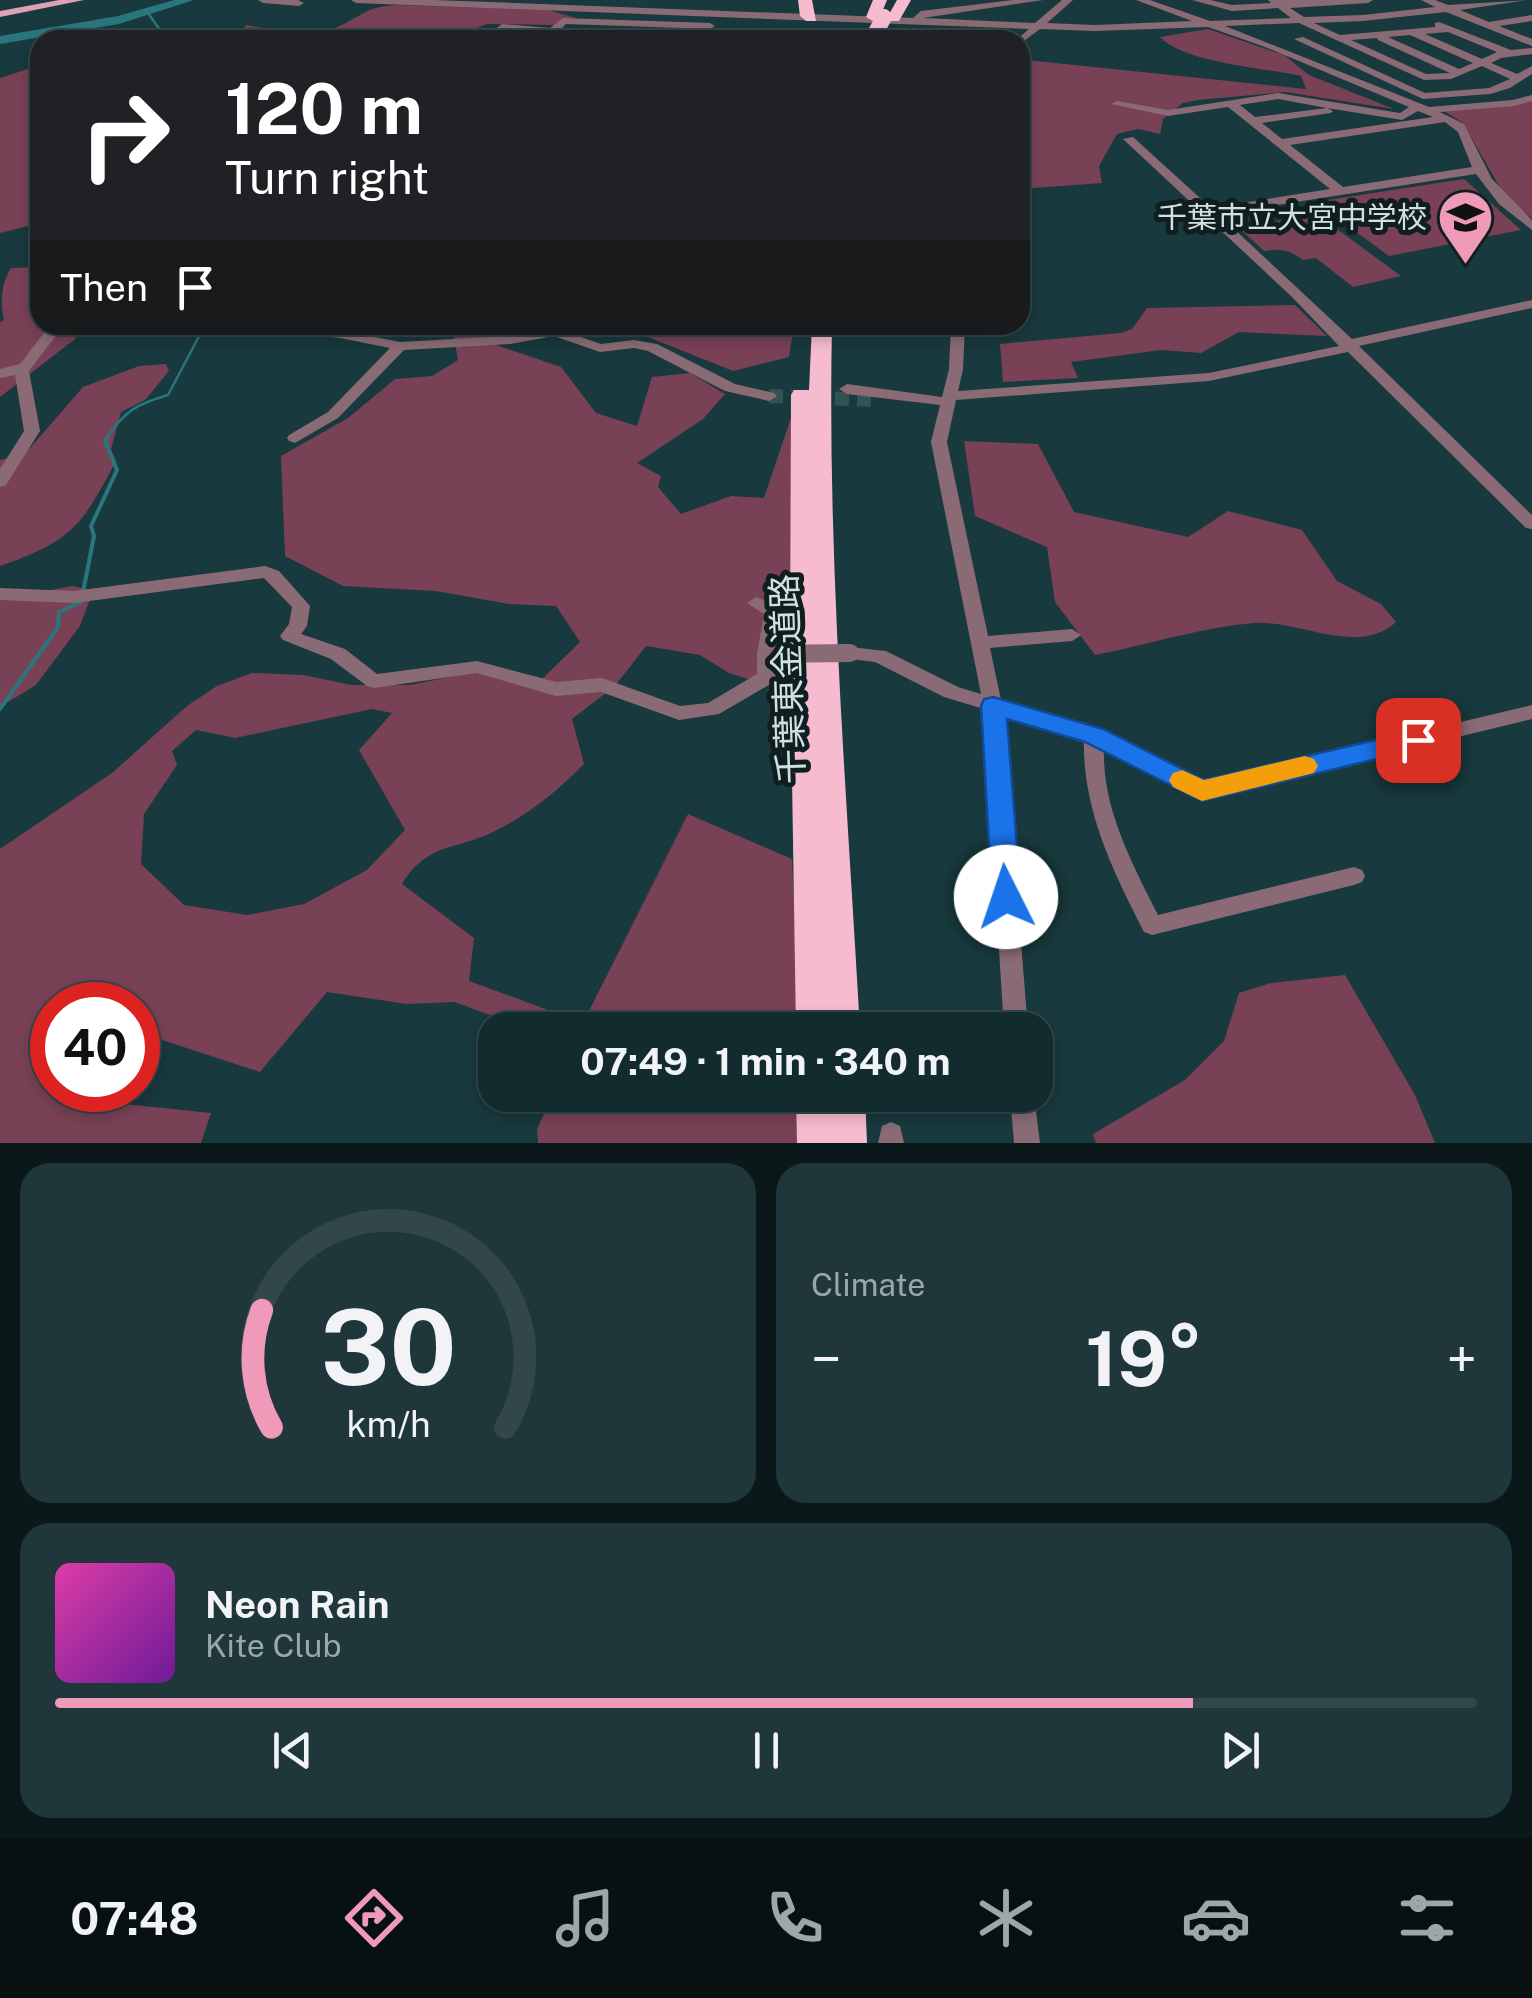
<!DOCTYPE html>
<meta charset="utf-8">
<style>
:root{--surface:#122b2e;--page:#1f373a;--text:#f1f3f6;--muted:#9ca7aa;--line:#31474a;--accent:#ef9ab8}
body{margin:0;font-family:"Public Sans","Noto Sans JP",sans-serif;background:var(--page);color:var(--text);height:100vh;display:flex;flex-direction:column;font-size:38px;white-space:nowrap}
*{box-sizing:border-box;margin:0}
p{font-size:32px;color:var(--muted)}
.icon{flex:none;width:55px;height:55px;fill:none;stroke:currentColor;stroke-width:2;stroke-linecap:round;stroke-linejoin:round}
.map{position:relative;height:1143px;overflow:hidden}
.sheet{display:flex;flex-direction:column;gap:20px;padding:20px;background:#0a1819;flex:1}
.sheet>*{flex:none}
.top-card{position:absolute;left:30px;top:30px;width:1000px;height:305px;border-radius:30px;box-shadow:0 5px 15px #0003,0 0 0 2px var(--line);background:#202124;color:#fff;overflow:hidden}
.speed{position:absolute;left:30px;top:982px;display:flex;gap:20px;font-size:50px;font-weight:700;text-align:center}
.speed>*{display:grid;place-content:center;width:130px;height:130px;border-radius:50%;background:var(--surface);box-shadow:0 5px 15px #0003,0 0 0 2px var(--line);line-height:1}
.speed .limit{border:15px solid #d22;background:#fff;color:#111}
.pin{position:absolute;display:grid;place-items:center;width:85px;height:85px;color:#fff;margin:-42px;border-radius:20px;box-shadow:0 5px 15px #0006}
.me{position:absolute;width:110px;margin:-55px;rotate:356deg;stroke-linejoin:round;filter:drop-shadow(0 0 8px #0008)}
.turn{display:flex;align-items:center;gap:35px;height:210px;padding:0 30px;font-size:45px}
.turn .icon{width:130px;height:130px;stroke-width:2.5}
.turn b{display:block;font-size:70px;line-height:85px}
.then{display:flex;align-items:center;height:95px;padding:0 30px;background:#0003;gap:20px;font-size:38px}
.big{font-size:75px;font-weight:700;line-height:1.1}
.sheet .card{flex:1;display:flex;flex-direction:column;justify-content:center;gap:15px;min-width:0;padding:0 35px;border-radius:30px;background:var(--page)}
.sheet .dial{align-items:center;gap:0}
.dial svg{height:260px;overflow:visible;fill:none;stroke:var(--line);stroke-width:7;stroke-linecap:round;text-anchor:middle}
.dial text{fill:var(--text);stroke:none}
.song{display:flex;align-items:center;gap:30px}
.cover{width:120px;height:120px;border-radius:15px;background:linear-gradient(135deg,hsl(320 70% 55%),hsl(280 70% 35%))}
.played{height:10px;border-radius:5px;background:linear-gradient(90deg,var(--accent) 80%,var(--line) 80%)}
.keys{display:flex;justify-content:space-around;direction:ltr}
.heat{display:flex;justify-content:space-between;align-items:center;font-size:55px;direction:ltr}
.sheet .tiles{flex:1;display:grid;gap:20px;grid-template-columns:1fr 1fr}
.card:last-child{grid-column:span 2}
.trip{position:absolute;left:478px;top:1012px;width:575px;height:100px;border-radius:30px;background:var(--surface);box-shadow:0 5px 15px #0003,0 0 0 2px var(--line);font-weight:700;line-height:100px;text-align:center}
.tab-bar{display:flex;height:160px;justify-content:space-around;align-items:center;background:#071112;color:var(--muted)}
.tab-bar .icon{width:70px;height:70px}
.tab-bar .current{color:var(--accent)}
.tab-bar b{font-size:45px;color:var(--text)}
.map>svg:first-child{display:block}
.green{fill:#794156;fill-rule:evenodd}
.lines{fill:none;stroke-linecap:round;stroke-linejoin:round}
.stream-far1{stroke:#2a767e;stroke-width:2.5}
.stream{stroke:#2a767e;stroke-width:4}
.river{fill:#2a767e;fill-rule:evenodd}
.minor-tunnel{stroke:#335256;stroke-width:14;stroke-dasharray:14 8;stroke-linecap:butt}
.minor{fill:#8a6b75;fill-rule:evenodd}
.major{fill:#dfa0b5;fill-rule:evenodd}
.highway{fill:#f7bbcf;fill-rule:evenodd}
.minor-bridge{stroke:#8a6b75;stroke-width:18}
.highway-bridge{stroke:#f7bbcf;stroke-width:16}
.route{fill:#1a73e8;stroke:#114b97;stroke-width:2.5}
.slow{fill:#f59e0b}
.labels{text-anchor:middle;stroke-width:10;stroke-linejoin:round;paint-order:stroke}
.far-poi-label{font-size:30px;fill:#cfe1e2;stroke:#101e1f;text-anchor:end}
.street-label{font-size:35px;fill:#cfe1e2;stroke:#101e1f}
</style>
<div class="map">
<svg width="1532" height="1143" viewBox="0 0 1532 1143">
<rect width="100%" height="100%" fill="#18393d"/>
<g class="green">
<path d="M396 5 548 10 576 18 557 25 487 24 464 33 384 30 376 36 384 40 234 37 247 25C275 31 317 38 344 24 367 12 368 7 396 5Z"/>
<path d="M1208 29 1284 55 1309 75 1394 109 1285 92 1198 100 1183 103 1163 119 1160 134 1138 129 1117 134 1099 166 1102 183 1020 189V141L1025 140 1020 135V67L1026 60 1306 89 1301 76C1266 68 1184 63 1160 37Z"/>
<polygon points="40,65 40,223 0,233 0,78"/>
<polygon points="1532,101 1532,218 1506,198 1463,123 1444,111"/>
<polygon points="1464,179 1521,230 1389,256 1315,202"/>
<path d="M1318 215 1401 276 1353 287 1316 258 1303 260C1290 250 1280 248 1264 251L1238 227Z"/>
<path d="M40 267V325H80L75 339 0 397V322L4 320C0 302 1 284 11 268Z"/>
<polygon points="1295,305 1327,336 1239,332 1201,353 1161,350 1071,362 1078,378 1003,382 1000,344 1121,333 1132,329 1147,308"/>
<path d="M429 325H503L484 334 499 346 561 367 596 413 637 426 652 377 690 373 725 394 703 419 637 463 661 476 658 487 681 514 731 496 764 498 795 406 793 605C773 630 776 660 751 680L729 673 700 655 646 646 615 686 572 719 584 764C557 791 530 814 495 831 455 851 428 842 402 884L474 938 469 981 583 1023 688 814 792 859 800 1030H530L455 1002 407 1004 327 992 260 1072 138 1032V1005H52V1090H100L95 1101 211 1113 201 1143H0V849L112 773 187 706 217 686 252 673 303 675 352 685H410L475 672 538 683 580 642 556 606 509 604 436 591 343 586 285 556 281 456 348 418 395 379 432 376 458 360 453 332ZM372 709 392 713 359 750 405 830 367 870 304 904 247 915 184 905 141 864 144 814 177 765 172 751 196 730 235 738Z"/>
<polygon points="618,325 794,325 789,357 733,371 643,335 609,334"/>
<path d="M166 364 169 371 145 400 121 412 111 449 116 461C81 527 72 541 0 566V460L24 455 83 387 139 366Z"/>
<path d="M964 441 1038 444 1074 512 1188 537 1228 511 1302 530 1337 581 1381 604 1396 622C1358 657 1300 620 1255 623 1202 627 1147 645 1095 655L1055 602 1047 547 975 516Z"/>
<polygon points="73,586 93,591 80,626 36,685 0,707 0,599"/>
<polygon points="1345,975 1415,1095 1435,1143 1096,1143 1093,1134 1185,1080 1224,1041 1239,993 1271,983"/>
<polygon points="553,1095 803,1095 805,1143 538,1143 537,1129"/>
</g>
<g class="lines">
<g class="stream-far1">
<polyline points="148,13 167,40"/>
<path d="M106 439C124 411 137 404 168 395L205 325"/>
</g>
<g class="stream">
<polyline points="83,592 94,536 91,526 117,470 105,441 108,437"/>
<polyline points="0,709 58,627 59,612 81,602"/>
</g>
<polygon class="river" points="174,0 194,0 119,24 0,44 0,36 118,16"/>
<polyline class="minor-tunnel" points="769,396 878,400"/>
<g class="minor">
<polygon points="258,0 298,0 304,3 299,6 263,3"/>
<path d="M351 0H434L913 18 921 11 1013 0H1043L923 18 1035 23 1062 0H1073L1047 23 1095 25 1192 21 1136 0H1150L1210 21 1291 18 1278 8 1232 11 1192 0H1210L1232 5 1271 3 1268 0H1373L1368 3 1290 8 1304 17 1363 15 1435 7 1421 0H1435L1448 5 1528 0 1460 10 1489 22 1532 15V21L1499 26 1532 39V46L1446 12 1363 21 1314 23 1340 35 1435 27V23L1439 22 1511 50 1532 48V54L1501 58 1491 63 1517 74 1532 66V74L1510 88 1490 94 1423 99 1294 39 1303 37 1425 93 1489 88 1510 79 1482 66 1451 79 1424 80 1299 23 1225 26 1429 107 1513 100 1532 95V101L1514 106 1440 112 1464 124 1492 179 1532 220V230L1499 204 1476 174 1218 214 1352 339 1532 300V308L1359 346 1532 515V529L1526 528 1348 352 1209 381 956 400 947 442 988 636 1072 629 1081 635 1072 641 990 648 1001 700 1101 730 1204 783 1532 705V719L1202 799 1104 749C1102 808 1132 863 1158 915L1354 867 1362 870 1365 876 1362 882 1354 885 1152 935 1144 932C1113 871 1082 809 1084 739L1003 715 1028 1030H1004L984 709 944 697 875 662 850 659 841 653 850 647 886 651 958 687 981 694 931 442 940 405 847 394 839 389 847 384 942 397 949 369 951 325H965L963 369 958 391 1209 373 1339 346 1291 296 1123 139 1133 137 1211 208 1330 189 1228 107 1168 116 1111 104 1117 101 1168 110 1278 93 1400 113 1409 107 1265 47 1208 27 1095 31 1040 29 1020 44V40H1016L1029 29 356 3ZM1448 32 1497 52 1482 59 1425 34ZM1410 35 1473 63 1459 69 1388 37ZM1377 38 1378 40 1450 73 1426 74 1351 40ZM1278 99 1327 108 1255 117 1240 105ZM1327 108 1402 120 1418 111 1433 117 1282 139 1262 123 1331 113 1333 111ZM1445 122 1458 132 1472 167 1343 187 1290 145Z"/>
<polygon points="563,18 710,23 715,26 710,29 566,24 561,29 603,33 608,36 603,39 555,35 550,40 539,40 544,34 504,30 499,36 505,37 505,40 402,34 397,31 402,28 488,35 502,24 550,28"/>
<polygon points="50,325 64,325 29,371 40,431 6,485 0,487 0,469 24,431 15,375 0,378 0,369 20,364"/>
<polygon points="245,325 294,325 340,330 400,342 510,336 555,328 601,344 634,340 657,344 735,384 774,393 777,396 769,401 725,391 648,351 634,348 600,352 554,336 510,344 404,350 338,418 295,443 289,441 287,438 289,435 328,412 390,348 340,338 252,329"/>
<polygon points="265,566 279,571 310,606 307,626 301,634 345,649 377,674 477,661 556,682 602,678 680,706 708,703 757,674 757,654 764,614 747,603 756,597 779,607 782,611 775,654 776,677 774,682 719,714 679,720 601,692 556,696 477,673 374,688 367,686 331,659 283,640 280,636 289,624 292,607 264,578 74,603 0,600 0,588 74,591"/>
<polygon points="1010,1095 1034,1095 1040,1143 1014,1143"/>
<polygon points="891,1122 900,1126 904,1143 878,1143 882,1126"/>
</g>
<polygon class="major" points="59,0 84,0 0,17 0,11"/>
<g class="highway">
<polygon points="798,0 812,0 816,21 806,21 800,16"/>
<polygon points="873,0 887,0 880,17 873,21 866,17"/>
<polygon points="897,0 911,0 899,21 889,21 887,18"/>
<polygon points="861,30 871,30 871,40 857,40"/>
<path d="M812 325H832C827 560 847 796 860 1030H796L790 653 791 395 794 390H809Z"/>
<polygon points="796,1095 865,1095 867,1143 797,1143"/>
</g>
<polyline class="minor-bridge" points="766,654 850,653"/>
<polyline class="highway-bridge" points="875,34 884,17"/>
</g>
<polygon class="route" points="993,697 1103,729 1204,780 1418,730 1427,733 1430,740 1427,746 1418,749 1202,801 1085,742 1007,719 1021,897 1017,905 1006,908 996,905 992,897 981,706 984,699"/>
<polygon class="slow" points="1305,756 1314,759 1318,766 1314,773 1202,801 1173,787 1169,780 1173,773 1182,770 1204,780"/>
<defs>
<symbol id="school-pin" viewBox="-11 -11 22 30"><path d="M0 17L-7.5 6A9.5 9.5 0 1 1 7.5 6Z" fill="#ef9ab8" stroke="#101e1f"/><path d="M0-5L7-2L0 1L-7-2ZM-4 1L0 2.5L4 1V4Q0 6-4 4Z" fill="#111"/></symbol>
</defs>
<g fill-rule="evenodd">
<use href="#school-pin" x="1434" y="186" width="63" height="86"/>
</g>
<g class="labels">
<g class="far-poi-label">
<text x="1427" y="228">千葉市立大宮中学校</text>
</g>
<g class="street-label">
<text transform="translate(788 679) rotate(-92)" y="12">千葉東金道路</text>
</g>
</g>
</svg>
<div class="speed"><div class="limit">40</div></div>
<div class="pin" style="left:1418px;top:740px;background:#d93025"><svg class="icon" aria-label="arrive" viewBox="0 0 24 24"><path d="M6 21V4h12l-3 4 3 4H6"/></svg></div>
<svg class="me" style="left:1006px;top:897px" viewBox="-20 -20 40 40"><circle r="19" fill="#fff"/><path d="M0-13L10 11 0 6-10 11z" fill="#1a73e8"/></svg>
<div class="trip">07:49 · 1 min · 340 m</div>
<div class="top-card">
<div class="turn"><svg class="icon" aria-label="right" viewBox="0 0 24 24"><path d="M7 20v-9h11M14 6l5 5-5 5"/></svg><div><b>120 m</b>Turn right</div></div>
<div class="then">Then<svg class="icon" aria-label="arrive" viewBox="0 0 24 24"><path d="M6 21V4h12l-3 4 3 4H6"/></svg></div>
</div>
</div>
<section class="sheet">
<div class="tiles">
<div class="card dial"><svg viewBox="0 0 100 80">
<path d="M14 69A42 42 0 1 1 86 69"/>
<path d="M14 69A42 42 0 0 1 11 33" stroke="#ef9ab8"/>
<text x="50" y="56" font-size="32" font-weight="700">30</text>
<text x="50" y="72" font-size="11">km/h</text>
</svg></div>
<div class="card"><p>Climate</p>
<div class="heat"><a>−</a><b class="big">19°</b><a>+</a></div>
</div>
<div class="card">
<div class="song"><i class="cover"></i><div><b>Neon Rain</b><p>Kite Club</p></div></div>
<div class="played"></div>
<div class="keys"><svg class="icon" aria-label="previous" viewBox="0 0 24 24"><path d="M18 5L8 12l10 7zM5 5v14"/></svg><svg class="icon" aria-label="pause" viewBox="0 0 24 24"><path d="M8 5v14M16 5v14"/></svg><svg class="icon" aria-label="next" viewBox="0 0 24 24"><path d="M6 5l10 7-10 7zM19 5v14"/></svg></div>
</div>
</div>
</section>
<nav class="tab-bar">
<b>07:48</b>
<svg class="icon current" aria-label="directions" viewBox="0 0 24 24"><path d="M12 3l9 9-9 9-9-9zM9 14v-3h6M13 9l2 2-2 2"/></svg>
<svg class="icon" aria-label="music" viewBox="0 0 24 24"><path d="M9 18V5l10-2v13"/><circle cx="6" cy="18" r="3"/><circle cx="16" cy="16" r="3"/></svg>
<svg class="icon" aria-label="phone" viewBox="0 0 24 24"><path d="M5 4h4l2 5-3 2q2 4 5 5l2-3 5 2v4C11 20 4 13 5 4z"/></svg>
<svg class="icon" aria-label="climate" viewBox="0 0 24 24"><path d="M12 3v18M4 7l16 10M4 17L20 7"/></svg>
<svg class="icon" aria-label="car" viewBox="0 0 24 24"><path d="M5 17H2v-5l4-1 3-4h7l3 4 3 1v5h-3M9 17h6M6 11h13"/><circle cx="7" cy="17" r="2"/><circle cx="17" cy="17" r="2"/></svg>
<svg class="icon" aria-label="filters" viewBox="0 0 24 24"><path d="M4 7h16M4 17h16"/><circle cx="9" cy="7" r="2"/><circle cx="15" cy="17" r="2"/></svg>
</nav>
